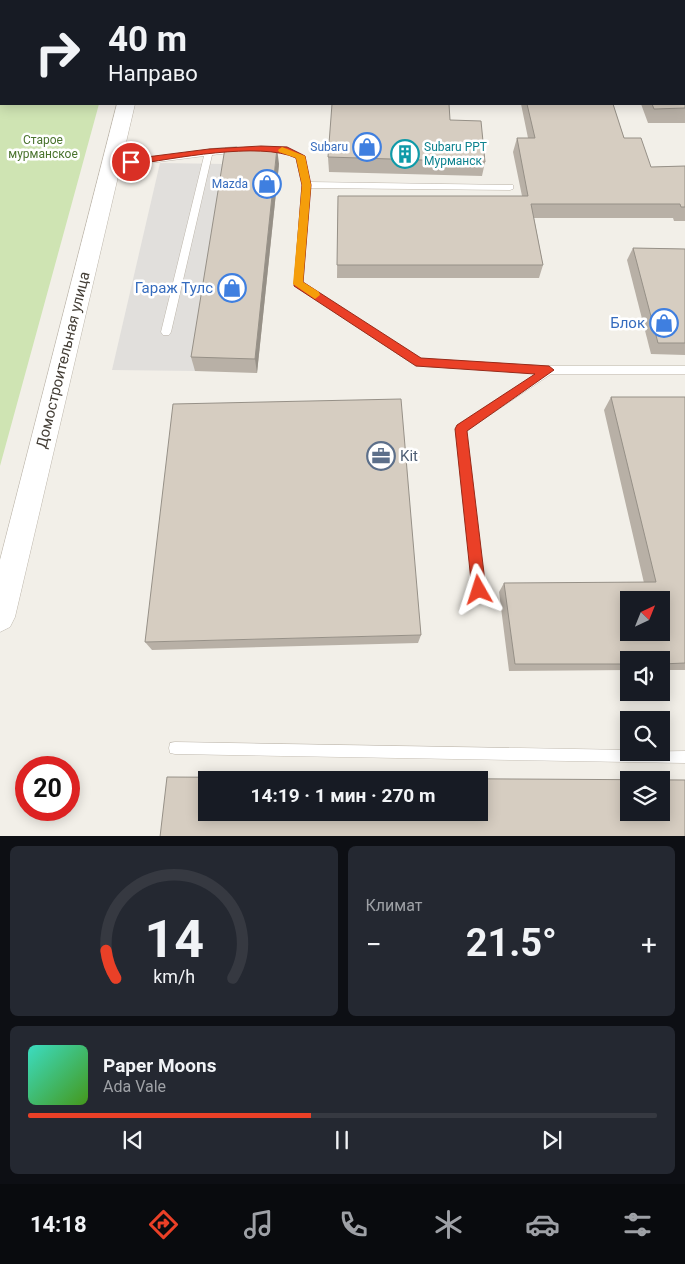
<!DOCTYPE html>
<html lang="ru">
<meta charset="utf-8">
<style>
:root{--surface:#171b24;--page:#242831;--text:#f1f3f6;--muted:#9ea1a6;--line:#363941;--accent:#ea4027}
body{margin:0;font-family:Roboto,sans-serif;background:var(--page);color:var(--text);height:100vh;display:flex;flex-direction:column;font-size:19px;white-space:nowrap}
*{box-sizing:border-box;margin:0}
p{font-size:16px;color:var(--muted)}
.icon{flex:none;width:28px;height:28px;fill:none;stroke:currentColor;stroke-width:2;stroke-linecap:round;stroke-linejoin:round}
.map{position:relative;height:836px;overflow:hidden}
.panel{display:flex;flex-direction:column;gap:10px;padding:10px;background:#0d0f14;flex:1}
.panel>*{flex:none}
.guide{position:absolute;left:0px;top:0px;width:685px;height:105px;box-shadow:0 2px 12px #0003;background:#171b24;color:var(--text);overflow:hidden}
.needle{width:32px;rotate:43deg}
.fabs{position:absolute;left:620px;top:591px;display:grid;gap:10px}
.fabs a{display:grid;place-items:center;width:50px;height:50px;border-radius:0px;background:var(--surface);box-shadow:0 2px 12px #0003;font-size:25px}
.speed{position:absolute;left:15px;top:756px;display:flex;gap:10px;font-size:25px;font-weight:700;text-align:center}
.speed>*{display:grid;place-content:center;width:65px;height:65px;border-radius:50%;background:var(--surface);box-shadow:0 2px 12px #0003;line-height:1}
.speed .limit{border:8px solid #d22;background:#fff;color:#111}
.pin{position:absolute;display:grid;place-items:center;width:42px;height:42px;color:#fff;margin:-21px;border:2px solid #fff;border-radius:50%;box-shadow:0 1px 5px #0007}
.me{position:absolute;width:55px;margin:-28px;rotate:354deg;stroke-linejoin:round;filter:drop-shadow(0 0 4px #0008)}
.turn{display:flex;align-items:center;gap:18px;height:105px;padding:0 25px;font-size:22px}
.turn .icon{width:65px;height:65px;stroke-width:2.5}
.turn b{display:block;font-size:35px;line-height:42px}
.big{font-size:38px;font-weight:700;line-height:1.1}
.panel .widget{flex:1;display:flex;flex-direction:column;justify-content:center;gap:8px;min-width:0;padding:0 18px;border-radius:8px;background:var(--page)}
.panel .dial{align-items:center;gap:0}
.dial svg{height:130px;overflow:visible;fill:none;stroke:var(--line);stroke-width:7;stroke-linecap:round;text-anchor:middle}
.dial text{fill:var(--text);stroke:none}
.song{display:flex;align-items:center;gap:15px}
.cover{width:60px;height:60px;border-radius:8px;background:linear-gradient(135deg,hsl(170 70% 55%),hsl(100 70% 35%))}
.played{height:5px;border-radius:2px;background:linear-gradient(90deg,var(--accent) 45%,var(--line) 45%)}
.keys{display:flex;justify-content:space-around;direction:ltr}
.heat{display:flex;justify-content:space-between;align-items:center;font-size:28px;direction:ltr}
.panel .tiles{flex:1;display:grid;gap:10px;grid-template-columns:1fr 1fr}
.widget:last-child{grid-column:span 2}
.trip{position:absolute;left:198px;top:771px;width:290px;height:50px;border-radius:0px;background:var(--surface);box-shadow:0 2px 12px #0003;font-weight:700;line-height:50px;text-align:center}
.dock{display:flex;height:80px;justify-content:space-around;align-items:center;background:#090b0e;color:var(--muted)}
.dock .icon{width:35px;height:35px}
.dock .current{color:var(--accent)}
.dock b{font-size:22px;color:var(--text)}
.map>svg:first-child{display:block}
.green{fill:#cfe4b3}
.parking{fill:#e1dfdc}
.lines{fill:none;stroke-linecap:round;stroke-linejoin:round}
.service-casing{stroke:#bdb6ab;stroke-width:1}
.tertiary-casing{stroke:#bdb6ab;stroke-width:1}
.service{fill:#fff;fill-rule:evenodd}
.tertiary{fill:#fff;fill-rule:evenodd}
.wall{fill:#b8b0a6}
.shaded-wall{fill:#969087}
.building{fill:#d6cdc1;stroke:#969087;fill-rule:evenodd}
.route{fill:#ea4027;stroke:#982a19}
.slow{fill:#f59e0b}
.labels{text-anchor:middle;stroke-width:5;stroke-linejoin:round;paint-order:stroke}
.far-park-label{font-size:12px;fill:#4a732e;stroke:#fff}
.far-shop-label{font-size:12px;fill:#366cbe;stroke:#fff;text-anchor:end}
.far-culture-label{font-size:12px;fill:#0d838f;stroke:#fff;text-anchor:start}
.shop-label{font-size:15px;fill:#366cbe;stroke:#fff;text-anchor:end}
.street-label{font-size:15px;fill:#453f37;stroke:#fff}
.service-label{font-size:15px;fill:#4e5e75;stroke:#fff;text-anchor:start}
</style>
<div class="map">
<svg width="685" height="837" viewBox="0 0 685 837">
<rect width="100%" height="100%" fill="#f2efe8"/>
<polygon class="green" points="0,69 1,104 99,104 0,466"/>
<polygon class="parking" points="160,163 227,164 195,371 112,370"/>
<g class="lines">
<defs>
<g id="service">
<rect x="27" y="0" width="6" height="1"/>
<rect x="220" y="0" width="6" height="1"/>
<rect x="0" y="62" width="1" height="4"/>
<polygon points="237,147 241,150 240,152 212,155 171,332 169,335 163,335 161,332 204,156 111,168 107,165 111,162 206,151 209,149"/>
<polygon points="261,147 287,147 303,155 309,182 513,185 513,189 510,190 310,188 303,283 421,359 549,366 685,366 685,374 551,374 466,431 485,590 483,594 479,596 475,594 473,590 456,429 457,426 537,373 416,366 295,286 294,284 302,185 296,158 286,152 261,151"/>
<polygon points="175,742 629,750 629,752 685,751 685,763 175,754 170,753 169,748 170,743"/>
</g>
<g id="tertiary">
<rect x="148" y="0" width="16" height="1"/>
<polygon points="117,104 135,104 15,617 10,627 0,632 0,560"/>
</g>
</defs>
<use href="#service" class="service-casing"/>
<use href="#tertiary" class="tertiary-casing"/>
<use href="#service" class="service"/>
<use href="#tertiary" class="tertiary"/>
</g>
<g class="wall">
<polygon points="0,0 14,0 14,1 1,1 1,32 0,32"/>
<polygon points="240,0 592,0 589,1 240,1"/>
<polygon points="600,0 648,0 649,1 600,1"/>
<polygon points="685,55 685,123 648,123 641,104 684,104"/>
<polygon points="521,104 613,104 624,138 651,167 685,166 685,221 674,221 673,218 534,218 543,265 539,278 337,278 338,196 522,196 513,152 517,138 528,138"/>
<polygon points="450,120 485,162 482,176 329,172 328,157"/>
<polygon points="279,164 257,373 195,371 191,357"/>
<polygon points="633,248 685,249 685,355 651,354 627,260"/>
<polygon points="611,397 685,397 685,672 685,670 661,670 661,660 629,660 629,670 509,671 499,592 504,583 644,583 604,410"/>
<polygon points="421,635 418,643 152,650 145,642"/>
</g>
<g class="shaded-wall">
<polygon points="576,0 592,0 589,1 576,1"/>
<polygon points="277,148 279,164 257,373 255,359"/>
</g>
<g class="building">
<polygon points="0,0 8,0 8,1 1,1 1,21 0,21"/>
<polygon points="58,0 83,0 82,1 58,1"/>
<rect x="240" y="0" width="107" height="1"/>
<rect x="410" y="0" width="171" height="1"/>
<polygon points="610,0 648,0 649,1 611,1"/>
<polygon points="684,52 685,55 685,108 654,109 652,104 684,104"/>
<polygon points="332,104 449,104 450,120 481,121 485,162 328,157"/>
<polygon points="527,104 613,104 624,138 641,138 651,167 685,166 685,207 681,207 680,204 531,204 543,265 337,265 338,196 528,196 517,138 535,138"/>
<polygon points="225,148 277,148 255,359 191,357"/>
<polygon points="633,248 685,249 685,343 658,343"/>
<path d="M611 397H685V663L661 664V660H629V664H515L504 583 656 582ZM629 600H661V632H629Z"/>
<polygon points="401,399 421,635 145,642 173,404"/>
<path d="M167 777 685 780V837H160ZM206 780H479V812H206ZM629 780H661V812H629Z"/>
</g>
<path class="route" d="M261 146 287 147 305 156 311 185 303 282 421 358 549 366 554 370 467 431 486 590 484 595 479 597 474 595 472 590 455 429 457 425 535 374 416 366 294 286 302 185 296 158C260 141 172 159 131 165L126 162 131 159 209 149Z"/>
<polygon class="slow" points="282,147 305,156 311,185 303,282 319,292 320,295 315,299 293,284 302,185 296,158 279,152 278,150"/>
<defs>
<symbol id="shop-ring" viewBox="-11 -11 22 22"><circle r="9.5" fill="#fff" stroke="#3f7fe0" stroke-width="1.5"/><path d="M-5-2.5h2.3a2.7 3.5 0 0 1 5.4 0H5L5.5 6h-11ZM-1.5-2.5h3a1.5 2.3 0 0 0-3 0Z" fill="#3f7fe0"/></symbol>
<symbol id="building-ring" viewBox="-11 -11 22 22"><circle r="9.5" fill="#fff" stroke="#0f9aa8" stroke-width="1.5"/><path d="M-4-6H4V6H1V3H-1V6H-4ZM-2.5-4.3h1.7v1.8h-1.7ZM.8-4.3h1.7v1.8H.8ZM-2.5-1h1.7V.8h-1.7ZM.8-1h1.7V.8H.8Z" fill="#0f9aa8"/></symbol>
<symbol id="office-ring" viewBox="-11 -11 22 22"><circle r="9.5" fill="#fff" stroke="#5c6f8a" stroke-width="1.5"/><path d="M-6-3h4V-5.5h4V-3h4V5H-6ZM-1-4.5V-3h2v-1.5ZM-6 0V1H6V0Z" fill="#5c6f8a"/></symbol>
</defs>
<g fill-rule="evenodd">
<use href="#shop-ring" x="351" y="131" width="32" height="32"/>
<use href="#building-ring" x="389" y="138" width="32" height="32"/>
<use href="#shop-ring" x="251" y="168" width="32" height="32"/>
<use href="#shop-ring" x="216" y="272" width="32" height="32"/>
<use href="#shop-ring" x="648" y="307" width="32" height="32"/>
<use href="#office-ring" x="365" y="440" width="32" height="32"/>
</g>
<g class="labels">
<g class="far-park-label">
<text x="43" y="144">Старое<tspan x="43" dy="14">мурманское</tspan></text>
</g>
<g class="far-shop-label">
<text x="348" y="151">Subaru</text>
<text x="248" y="188">Mazda</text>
</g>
<g class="far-culture-label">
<text x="424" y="151">Subaru РРТ<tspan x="424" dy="14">Мурманск</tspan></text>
</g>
<g class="shop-label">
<text x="213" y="293">Гараж Тулс</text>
<text x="645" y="328">Блок</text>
</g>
<g class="street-label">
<text transform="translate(63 360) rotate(-76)" y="5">Домостроительная улица</text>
</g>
<g class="service-label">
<text x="400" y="461">Kit</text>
</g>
</g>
</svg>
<div class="fabs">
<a><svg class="needle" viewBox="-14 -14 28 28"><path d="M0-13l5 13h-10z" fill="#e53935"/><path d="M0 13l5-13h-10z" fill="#9ea1a6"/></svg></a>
<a><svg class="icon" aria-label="sound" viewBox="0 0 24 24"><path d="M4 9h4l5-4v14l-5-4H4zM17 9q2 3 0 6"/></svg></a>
<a><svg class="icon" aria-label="search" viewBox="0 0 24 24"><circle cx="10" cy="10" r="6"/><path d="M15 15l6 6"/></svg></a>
<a><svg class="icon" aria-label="layers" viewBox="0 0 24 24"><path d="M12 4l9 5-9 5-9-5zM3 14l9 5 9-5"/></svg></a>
</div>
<div class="speed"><div class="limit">20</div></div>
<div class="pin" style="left:131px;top:162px;background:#d93025"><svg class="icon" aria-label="arrive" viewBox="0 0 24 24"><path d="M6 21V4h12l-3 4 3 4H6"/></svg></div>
<svg class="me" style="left:479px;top:590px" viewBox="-20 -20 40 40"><path d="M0-17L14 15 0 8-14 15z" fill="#ea4027" stroke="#fff" stroke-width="4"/></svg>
<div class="trip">14:19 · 1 мин · 270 m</div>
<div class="guide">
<div class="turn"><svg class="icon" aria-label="right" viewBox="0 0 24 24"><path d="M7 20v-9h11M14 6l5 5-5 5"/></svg><div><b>40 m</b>Направо</div></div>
</div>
</div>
<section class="panel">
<div class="tiles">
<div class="widget dial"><svg viewBox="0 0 100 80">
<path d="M14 69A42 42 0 1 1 86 69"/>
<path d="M14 69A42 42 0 0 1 8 52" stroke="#ea4027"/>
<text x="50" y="56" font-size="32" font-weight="700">14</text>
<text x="50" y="72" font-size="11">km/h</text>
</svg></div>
<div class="widget"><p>Климат</p>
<div class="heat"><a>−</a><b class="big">21.5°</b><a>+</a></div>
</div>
<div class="widget">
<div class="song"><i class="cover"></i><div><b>Paper Moons</b><p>Ada Vale</p></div></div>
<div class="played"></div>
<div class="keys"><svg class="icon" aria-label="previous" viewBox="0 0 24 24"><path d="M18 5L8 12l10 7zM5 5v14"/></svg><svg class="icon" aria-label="pause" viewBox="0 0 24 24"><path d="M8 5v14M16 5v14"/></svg><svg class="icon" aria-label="next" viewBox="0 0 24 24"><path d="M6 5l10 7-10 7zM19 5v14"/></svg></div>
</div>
</div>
</section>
<nav class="dock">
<b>14:18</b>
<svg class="icon current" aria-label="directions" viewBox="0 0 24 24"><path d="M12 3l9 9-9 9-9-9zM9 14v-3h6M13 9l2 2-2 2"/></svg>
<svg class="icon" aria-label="music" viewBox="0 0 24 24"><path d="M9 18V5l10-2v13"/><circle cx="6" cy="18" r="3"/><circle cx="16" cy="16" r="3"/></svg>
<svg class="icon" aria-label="phone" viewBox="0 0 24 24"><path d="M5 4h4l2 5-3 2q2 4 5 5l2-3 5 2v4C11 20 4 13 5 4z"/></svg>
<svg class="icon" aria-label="climate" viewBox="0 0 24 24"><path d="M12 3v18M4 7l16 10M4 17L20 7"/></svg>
<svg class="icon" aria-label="car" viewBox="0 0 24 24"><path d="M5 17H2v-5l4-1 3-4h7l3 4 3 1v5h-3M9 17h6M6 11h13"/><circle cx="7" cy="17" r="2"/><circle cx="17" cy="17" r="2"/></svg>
<svg class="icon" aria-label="filters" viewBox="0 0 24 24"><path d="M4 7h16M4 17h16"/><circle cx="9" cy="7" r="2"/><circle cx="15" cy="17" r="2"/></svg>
</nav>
